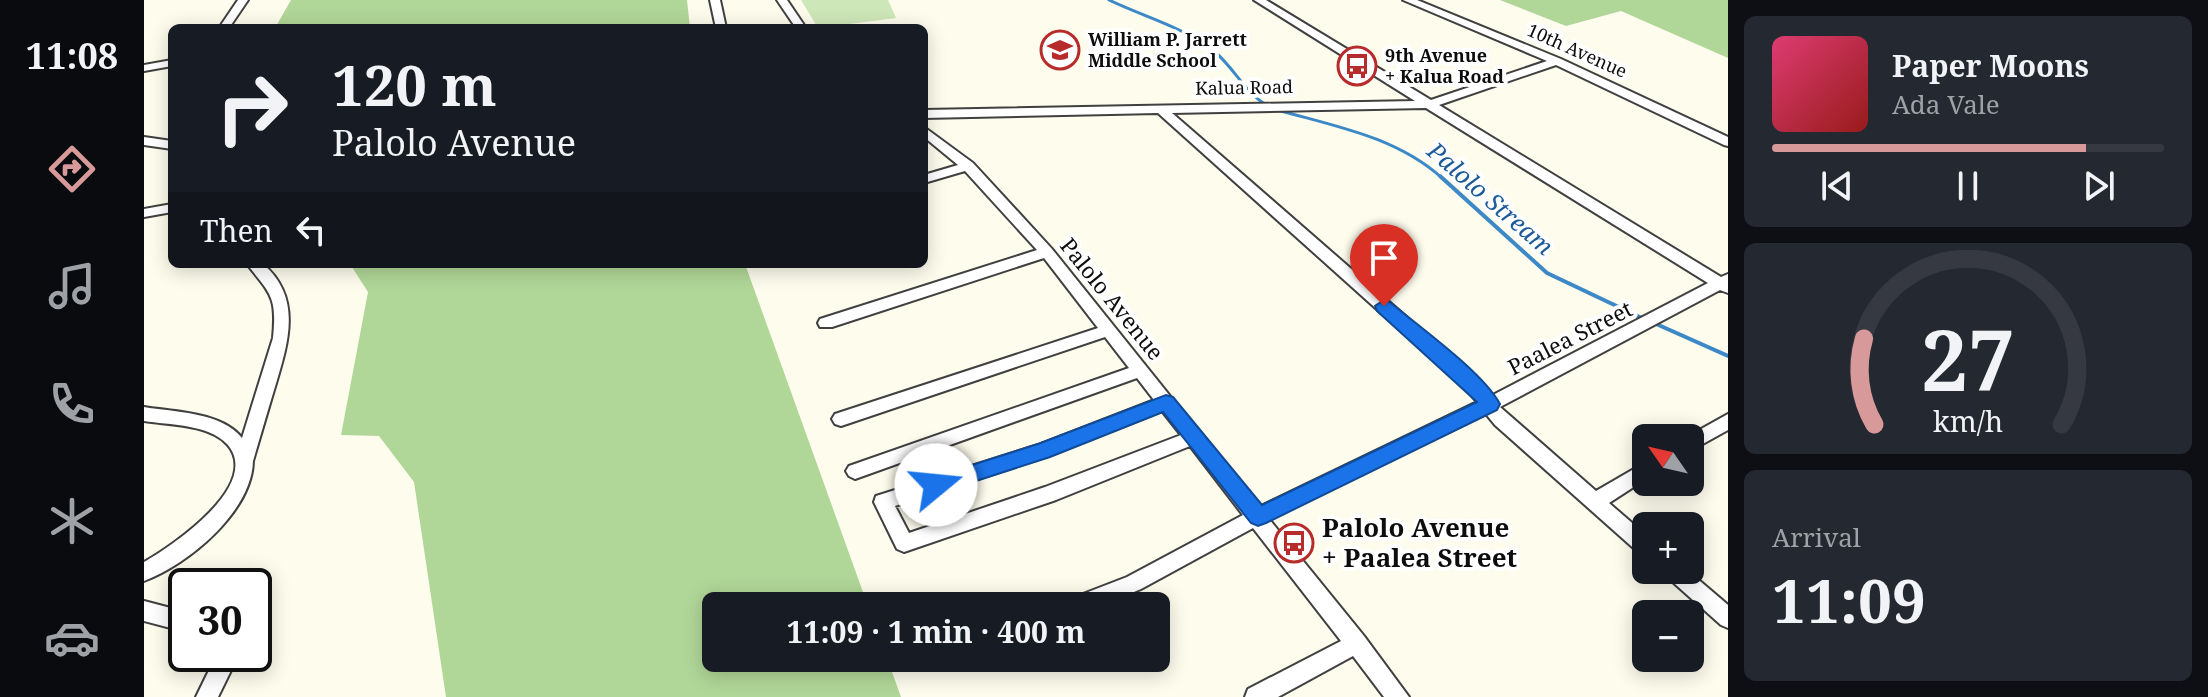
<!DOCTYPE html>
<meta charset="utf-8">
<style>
:root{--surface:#171b24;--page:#242831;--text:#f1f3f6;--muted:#9ea1a6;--line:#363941;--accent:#d7999a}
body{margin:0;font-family:"Noto Serif",serif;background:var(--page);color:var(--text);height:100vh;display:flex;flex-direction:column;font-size:30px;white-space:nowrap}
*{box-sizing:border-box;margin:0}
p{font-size:26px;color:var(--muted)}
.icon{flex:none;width:44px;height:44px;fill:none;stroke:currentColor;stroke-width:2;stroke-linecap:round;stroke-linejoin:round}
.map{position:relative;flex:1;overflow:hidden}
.side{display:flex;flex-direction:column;gap:16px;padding:16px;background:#0d0f14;width:480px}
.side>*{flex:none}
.guide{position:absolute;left:24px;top:24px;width:760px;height:244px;border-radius:12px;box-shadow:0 4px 20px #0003;background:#171b24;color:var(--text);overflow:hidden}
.needle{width:52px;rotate:304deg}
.controls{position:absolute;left:1488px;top:424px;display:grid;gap:16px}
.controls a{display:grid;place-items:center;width:72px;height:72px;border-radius:12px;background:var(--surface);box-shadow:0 4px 20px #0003;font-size:40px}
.speed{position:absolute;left:24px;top:568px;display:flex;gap:16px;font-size:40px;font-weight:700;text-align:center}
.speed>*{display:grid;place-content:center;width:104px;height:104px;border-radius:50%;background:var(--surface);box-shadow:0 4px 20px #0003;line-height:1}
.speed .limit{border:4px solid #111;border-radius:12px;background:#fff;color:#111}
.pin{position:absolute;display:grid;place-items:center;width:68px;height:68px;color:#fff;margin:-82px -34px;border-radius:50% 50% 50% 0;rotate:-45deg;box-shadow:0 0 8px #0007}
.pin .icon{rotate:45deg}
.me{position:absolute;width:88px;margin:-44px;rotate:73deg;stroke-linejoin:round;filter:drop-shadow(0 0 6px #0008)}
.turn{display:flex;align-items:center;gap:28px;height:168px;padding:0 32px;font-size:36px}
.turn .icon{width:104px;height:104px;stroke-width:2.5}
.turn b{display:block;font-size:56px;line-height:68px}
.then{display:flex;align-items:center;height:76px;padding:0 32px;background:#0003;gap:16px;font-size:30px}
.big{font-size:60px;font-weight:700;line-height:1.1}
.side .tile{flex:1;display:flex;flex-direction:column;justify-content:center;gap:12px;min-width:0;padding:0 28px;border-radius:12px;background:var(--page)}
.side .dial{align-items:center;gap:0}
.dial svg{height:208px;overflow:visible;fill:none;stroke:var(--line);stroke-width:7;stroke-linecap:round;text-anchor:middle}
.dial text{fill:var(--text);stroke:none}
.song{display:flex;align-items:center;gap:24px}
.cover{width:96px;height:96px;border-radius:12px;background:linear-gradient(135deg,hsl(340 70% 55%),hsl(0 70% 35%))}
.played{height:8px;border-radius:4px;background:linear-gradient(90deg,var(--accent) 80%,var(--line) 80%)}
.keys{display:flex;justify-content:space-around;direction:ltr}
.trip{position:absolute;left:558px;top:592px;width:468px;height:80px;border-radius:12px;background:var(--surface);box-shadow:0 4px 20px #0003;font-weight:700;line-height:80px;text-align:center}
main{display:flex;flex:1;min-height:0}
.tab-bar{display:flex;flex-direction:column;width:144px;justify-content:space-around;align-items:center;background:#090b0e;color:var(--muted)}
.tab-bar .icon{width:56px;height:56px}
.tab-bar .selected{color:var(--accent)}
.tab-bar b{font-size:36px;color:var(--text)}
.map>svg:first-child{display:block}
.green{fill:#cee7b8}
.forest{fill:#b1d798}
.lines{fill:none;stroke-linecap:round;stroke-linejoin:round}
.stream-far1{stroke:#3d89c8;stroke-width:3}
.stream{stroke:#3d89c8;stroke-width:4}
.minor-casing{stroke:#404040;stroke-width:4}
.minor{fill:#fff;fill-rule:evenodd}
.route{fill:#1a73e8;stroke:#114b97;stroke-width:2}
.labels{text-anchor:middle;stroke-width:8;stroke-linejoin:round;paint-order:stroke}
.far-poi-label{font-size:18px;font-weight:bold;fill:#0d0d0d;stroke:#fff;text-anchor:start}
.far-street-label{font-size:18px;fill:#0d0d0d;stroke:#fff}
.street-label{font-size:22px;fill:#0d0d0d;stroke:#fff}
.water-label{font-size:24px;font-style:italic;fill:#1b5b99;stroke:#fff}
.near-poi-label{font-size:26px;font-weight:bold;fill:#0d0d0d;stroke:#fff;text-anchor:start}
</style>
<main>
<nav class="tab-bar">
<b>11:08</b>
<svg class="icon selected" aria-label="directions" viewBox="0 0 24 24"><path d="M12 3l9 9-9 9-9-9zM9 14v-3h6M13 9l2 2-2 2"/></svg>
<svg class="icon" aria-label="music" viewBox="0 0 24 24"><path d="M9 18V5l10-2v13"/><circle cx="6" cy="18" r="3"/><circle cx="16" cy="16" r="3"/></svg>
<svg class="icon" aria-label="phone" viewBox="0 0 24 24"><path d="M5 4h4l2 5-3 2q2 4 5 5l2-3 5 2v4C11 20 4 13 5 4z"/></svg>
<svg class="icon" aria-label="climate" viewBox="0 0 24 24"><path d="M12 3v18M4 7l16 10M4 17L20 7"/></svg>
<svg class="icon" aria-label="car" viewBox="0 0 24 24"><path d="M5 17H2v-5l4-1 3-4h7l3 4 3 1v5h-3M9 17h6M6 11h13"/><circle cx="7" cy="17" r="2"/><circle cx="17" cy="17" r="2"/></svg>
</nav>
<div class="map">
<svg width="1584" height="697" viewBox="0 0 1584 697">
<rect width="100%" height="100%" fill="#fefced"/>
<polygon class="green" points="657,0 744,0 752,18 674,28"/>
<g class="forest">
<polygon points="147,0 543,0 546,28 131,28"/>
<polygon points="1356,0 1584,0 1584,58 1477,11 1422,26"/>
<polygon points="206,264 601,264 724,606 572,606 572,658 743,658 757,697 302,697 270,482 235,436 197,435 224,292"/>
</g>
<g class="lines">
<g class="stream-far1">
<path d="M965 0C1000 17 1040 27 1071 52 1090 68 1100 91 1122 105"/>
<path d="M1130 109C1189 126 1251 136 1298 178"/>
</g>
<g class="stream">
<polyline points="1296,176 1403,273 1502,320"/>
<polyline points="1510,323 1584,356"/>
</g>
<defs>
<g id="minor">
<polygon points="94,0 104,0 85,28 75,28"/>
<polygon points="566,0 576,0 582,28 572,28"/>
<polygon points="633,0 643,0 662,28 652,28"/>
<path d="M1110 0H1122L1287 100 1403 61 1259 0H1273L1417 59 1584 137V146L1580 145 1412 65 1295 105 1577 277 1584 274V293L1576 290 1356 407 1452 491 1502 462V479L1465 503 1502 535V556L1495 553 1351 425 1342 414 1125 519 1220 636 1265 697H1240L1209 656 1134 697H1101L1104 689 1197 641 1109 528 997 589 957 606H923L926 599 983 577 1099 515 1046 446 912 500 760 552 753 549 730 502 732 496 894 445 1010 400 993 378 711 479 705 476 702 471 705 466 985 368 961 337 697 426 691 424 688 419 691 414 954 328 900 258 688 327H676L674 323 676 319 893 250 821 171 780 183V175L814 165 780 137V127L829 163 908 249 1115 507 1333 402 1324 391 1014 113 780 118V110L1271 101ZM1282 108 1564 283 1347 396 1336 381 1028 113ZM1018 411 1037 435 901 487 765 533 751 506 904 456Z"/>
<polygon points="28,60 28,66 0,71 0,65"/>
<polygon points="0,137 28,141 28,149 0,145"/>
<polygon points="28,204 28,212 0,217 0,209"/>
<path d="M103 264H119C160 299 143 346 130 390 123 413 116 437 109 461 108 511 45 564 0 581V562C30 545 119 484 83 444 64 424 25 425 0 421V407C30 412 78 412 98 438L129 338C133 296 127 295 103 264Z"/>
<polygon points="1584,414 1584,430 1546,451 1546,438 1541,438"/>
<polygon points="1519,570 1543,570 1584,605 1584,628 1577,625 1522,576"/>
<polygon points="0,601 42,612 42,632 0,621"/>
<polygon points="73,654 95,654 74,697 52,697"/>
</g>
</defs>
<use href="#minor" class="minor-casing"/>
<use href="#minor" class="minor"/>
</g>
<path class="route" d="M1240 300 1246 302C1276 328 1338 371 1356 404L1353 410 1122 523 1114 526 1107 523 1019 412 906 457 792 494 784 491 781 485 784 479 894 444 1022 395 1029 397 1118 505 1333 402 1233 311 1231 306Z"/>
<defs>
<symbol id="school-ring" viewBox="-11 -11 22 22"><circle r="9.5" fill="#fff" stroke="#b72b2a" stroke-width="1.5"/><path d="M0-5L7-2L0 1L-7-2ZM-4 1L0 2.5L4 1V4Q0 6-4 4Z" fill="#b72b2a"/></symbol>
<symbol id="bus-ring" viewBox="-11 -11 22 22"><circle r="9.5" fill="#fff" stroke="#b72b2a" stroke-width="1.5"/><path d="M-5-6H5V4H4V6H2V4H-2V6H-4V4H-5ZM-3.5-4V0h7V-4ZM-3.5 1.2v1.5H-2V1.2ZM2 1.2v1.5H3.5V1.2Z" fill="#b72b2a"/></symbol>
</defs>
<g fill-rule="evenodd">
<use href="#school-ring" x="894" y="28" width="44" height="44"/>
<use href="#bus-ring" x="1191" y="44" width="44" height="44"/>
<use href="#bus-ring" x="1128" y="521" width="44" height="44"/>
</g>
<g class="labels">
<g class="far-poi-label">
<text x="944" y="46">William P. Jarrett<tspan x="944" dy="21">Middle School</tspan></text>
<text x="1241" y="62">9th Avenue<tspan x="1241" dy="21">+ Kalua Road</tspan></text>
</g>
<g class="far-street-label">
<text transform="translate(1433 51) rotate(24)" y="6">10th Avenue</text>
<text transform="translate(1100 88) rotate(-1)" y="6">Kalua Road</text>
</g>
<g class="street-label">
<text transform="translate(968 299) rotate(51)" y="8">Palolo Avenue</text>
<text transform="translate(1426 338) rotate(-27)" y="8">Paalea Street</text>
</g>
<g class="water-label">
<text transform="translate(1346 199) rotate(41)" y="8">Palolo Stream</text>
</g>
<g class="near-poi-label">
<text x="1178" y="537">Palolo Avenue<tspan x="1178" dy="30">+ Paalea Street</tspan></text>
</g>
</g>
</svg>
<div class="controls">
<a><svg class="needle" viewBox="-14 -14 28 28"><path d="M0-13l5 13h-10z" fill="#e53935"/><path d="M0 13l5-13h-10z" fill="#9ea1a6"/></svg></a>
<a>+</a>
<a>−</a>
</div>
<div class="speed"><div class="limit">30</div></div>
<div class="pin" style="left:1240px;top:306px;background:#d93025"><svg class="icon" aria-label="arrive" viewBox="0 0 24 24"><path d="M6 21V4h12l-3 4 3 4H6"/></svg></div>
<svg class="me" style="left:792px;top:485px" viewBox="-20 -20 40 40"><circle r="19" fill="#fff"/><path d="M0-13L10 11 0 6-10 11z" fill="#1a73e8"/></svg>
<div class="trip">11:09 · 1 min · 400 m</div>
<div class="guide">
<div class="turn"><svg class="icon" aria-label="right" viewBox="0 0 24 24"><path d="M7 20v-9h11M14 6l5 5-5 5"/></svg><div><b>120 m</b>Palolo Avenue</div></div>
<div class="then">Then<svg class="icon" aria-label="left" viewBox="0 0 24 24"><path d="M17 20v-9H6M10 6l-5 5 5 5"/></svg></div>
</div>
</div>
<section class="side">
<div class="tile">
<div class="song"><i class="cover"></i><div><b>Paper Moons</b><p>Ada Vale</p></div></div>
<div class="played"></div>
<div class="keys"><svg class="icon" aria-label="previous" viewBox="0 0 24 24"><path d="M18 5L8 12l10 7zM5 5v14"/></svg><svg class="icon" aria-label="pause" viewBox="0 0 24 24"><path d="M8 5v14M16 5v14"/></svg><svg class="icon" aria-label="next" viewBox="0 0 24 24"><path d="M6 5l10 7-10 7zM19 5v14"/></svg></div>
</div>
<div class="tile dial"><svg viewBox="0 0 100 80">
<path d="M14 69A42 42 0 1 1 86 69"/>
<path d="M14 69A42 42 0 0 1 10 36" stroke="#d7999a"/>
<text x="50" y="56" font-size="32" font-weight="700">27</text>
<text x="50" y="72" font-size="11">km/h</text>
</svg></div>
<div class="tile"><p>Arrival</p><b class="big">11:09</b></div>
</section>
</main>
